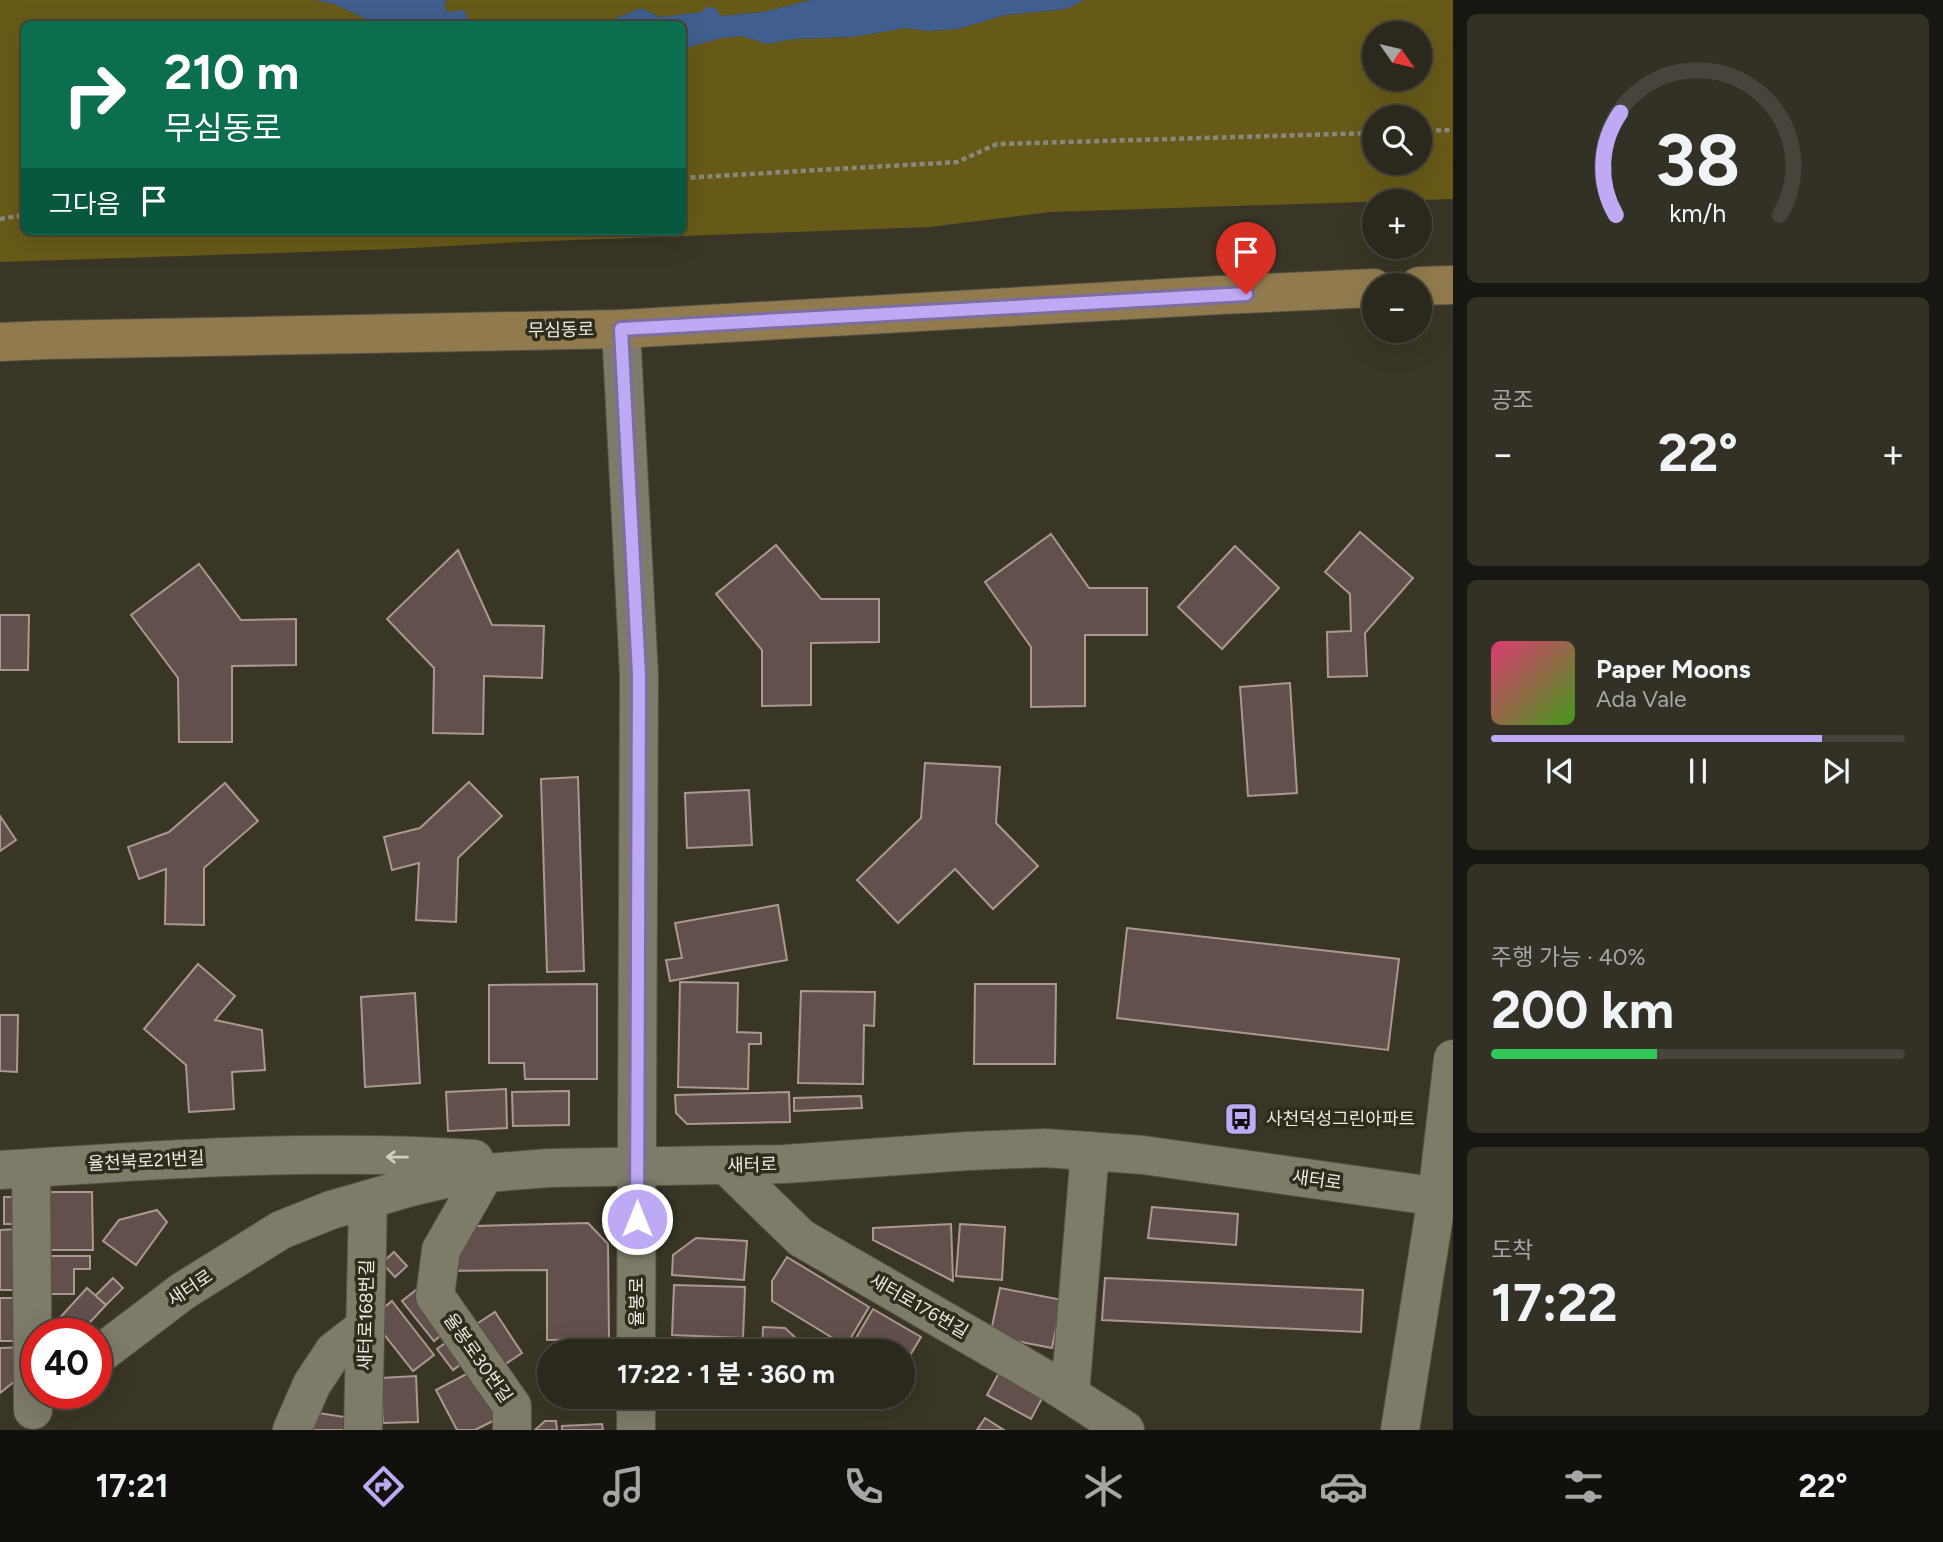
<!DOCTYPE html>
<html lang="ko">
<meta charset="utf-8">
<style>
:root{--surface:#2b281d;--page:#333026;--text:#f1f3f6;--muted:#a6a6a4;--line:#47443b;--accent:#bea9f5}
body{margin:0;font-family:Figtree,"Noto Sans KR",sans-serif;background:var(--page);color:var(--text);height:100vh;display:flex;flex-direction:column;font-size:26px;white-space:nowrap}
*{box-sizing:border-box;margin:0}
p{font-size:23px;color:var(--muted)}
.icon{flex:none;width:38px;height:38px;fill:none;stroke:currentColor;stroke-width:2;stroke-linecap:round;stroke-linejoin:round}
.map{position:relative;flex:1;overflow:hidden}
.sheet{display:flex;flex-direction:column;gap:14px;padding:14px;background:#181610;width:490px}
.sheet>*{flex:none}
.banner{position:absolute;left:21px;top:21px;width:665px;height:214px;border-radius:10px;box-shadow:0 7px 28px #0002,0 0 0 2px var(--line);background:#0b6e4f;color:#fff;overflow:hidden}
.needle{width:46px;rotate:124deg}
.fabs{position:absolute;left:1362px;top:21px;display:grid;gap:14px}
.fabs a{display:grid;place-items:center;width:70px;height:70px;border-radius:50%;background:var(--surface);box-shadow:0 7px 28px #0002,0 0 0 2px var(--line);font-size:35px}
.speed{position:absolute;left:21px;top:1318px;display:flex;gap:14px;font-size:35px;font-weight:700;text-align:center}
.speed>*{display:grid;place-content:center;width:91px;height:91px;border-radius:50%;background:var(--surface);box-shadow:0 7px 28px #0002,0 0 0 2px var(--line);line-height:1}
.speed .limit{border:10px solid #d22;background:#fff;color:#111}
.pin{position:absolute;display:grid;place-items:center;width:60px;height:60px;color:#fff;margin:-72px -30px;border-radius:50% 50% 50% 0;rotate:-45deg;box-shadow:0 0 7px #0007}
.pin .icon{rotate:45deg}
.me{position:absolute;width:77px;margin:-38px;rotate:0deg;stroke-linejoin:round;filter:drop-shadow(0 0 5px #0008)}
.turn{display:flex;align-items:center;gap:24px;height:147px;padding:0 28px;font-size:32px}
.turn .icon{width:91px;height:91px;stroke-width:2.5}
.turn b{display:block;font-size:49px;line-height:60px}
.then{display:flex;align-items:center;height:66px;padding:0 28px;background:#0003;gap:14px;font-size:26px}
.big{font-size:52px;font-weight:700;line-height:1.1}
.sheet .widget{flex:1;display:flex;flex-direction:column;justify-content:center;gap:10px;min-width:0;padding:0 24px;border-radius:10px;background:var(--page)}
.sheet .dial{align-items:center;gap:0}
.dial svg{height:182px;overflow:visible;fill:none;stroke:var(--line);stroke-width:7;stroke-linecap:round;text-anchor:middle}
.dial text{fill:var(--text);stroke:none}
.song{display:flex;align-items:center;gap:21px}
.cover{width:84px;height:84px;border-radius:10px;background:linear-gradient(135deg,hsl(340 70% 55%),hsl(100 70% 35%))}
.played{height:7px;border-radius:4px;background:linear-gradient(90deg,var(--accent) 80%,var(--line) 80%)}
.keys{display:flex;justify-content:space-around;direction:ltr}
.heat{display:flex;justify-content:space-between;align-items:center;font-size:38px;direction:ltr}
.charge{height:10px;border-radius:5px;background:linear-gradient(90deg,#34c759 40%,var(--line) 0)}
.trip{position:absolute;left:537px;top:1339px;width:378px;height:70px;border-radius:35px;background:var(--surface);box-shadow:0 7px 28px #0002,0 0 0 2px var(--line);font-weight:700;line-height:70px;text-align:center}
.tabs{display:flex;height:112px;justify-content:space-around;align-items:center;background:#11100c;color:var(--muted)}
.tabs .icon{width:49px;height:49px}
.tabs .current{color:var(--accent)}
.tabs b{font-size:32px;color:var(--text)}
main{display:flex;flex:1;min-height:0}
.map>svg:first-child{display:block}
.green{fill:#675a19;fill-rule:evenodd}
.water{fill:#415f8e}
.building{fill:#62504c;stroke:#ac9892;stroke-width:2}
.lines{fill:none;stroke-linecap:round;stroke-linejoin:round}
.minor-casing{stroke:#555245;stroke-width:40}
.major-casing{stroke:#555245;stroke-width:40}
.path{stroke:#8a887b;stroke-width:4.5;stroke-dasharray:5 3.5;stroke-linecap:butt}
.minor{stroke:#7e7b6a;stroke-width:38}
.major{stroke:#917b4e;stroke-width:38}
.oneway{stroke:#d0cec2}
.route-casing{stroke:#7c6e9f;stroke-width:18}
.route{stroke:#bea9f5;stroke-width:12}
.labels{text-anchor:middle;stroke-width:7;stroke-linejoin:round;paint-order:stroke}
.street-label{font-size:18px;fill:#eceae0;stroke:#2f2c1d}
.poi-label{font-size:18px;fill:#eceae0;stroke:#2f2c1d;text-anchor:start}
</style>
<main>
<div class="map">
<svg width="1453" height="1430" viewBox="0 0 1453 1430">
<rect width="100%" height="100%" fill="#393627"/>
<g class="green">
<path d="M0 0H315L334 4 377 24H24V231H682L683 49 721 38 742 36 767 44 793 39 853 37 906 28 928 31 958 29 1005 15 1066 9 1085 0H1453V199L1051 212 929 227 524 242 395 249 0 262ZM1374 33H1419V79H1374ZM1374 117H1419V163H1374Z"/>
<polygon points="448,0 810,0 763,12 720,16 715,8 702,12 660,17 641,8 611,20 577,24 479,24 447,12 444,4"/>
</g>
<g class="water">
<polygon points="315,0 448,0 444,4 447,12 464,10 468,19 479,24 377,24 334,4"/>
<polygon points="811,0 1085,0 1066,9 1005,15 958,29 928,31 906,28 853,37 793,39 767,44 742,36 721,38 683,49 682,24 577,24 611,20 641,8 660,17 702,12 705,7 715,8 721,16 763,12"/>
</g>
<g class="building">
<polygon points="1360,532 1413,578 1365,633 1367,676 1328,677 1327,632 1351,631 1350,594 1325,572"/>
<polygon points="1051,534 1089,588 1147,588 1147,635 1085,635 1085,706 1031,707 1031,647 985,582"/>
<polygon points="776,545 821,599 879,599 879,642 811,643 811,705 762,706 762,650 716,594"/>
<polygon points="1235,546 1279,588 1222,649 1178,607"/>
<polygon points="458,550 492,625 544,626 542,678 484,676 483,734 433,733 434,668 387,619"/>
<polygon points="199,564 241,620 296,619 296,665 232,666 232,742 179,742 178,678 131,615"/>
<polygon points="0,615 29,615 28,670 0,670"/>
<polygon points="1290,683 1297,793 1248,796 1240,687"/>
<polygon points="925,763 1000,767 996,823 1038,866 993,909 955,869 898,923 857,880 921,818"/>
<polygon points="578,777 584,971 547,972 541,779"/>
<polygon points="469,782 502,816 458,858 456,922 416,920 419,863 392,870 384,837 420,828"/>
<polygon points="225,783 258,821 204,868 204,925 165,924 166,869 139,879 128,847 169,832"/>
<polygon points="749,790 752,845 687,848 685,793"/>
<polygon points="0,816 16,840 0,851"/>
<polygon points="778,905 787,960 670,981 666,960 682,958 675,923"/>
<polygon points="1127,928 1399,959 1388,1050 1117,1018"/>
<polygon points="198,964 235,996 215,1020 262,1030 265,1070 232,1072 234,1109 189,1112 186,1065 144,1029"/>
<polygon points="680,982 738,983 737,1032 761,1033 761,1044 749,1044 748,1089 678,1087"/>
<polygon points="597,984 597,1079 525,1079 524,1063 489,1063 489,985"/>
<polygon points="975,984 1056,984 1055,1064 974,1064"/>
<polygon points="801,991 875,992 874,1026 864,1025 863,1084 798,1083"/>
<polygon points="415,993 420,1083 365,1087 361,997"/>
<polygon points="0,1015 18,1015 17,1072 0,1071"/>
<polygon points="506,1089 507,1128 448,1131 446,1092"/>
<polygon points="569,1091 569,1125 513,1126 512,1092"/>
<polygon points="789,1092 790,1122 687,1124 676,1113 675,1095"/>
<polygon points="861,1096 862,1108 794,1111 794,1098"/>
<polygon points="45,1192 92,1192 93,1250 45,1250"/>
<polygon points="4,1197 20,1197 21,1224 4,1224"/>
<polygon points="1152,1207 1238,1214 1236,1245 1148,1238"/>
<polygon points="157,1210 167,1222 136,1265 103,1241 119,1220"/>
<polygon points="588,1223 608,1244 609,1339 547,1340 547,1270 441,1271 475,1226"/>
<polygon points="951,1224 953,1281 873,1240 873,1228"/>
<polygon points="960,1224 1005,1227 1002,1280 956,1276"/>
<polygon points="17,1229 18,1290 0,1290 0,1230"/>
<polygon points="696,1238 747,1241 744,1280 672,1275 673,1255"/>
<polygon points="394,1252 407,1266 395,1277 382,1263"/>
<polygon points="46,1256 90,1256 90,1269 74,1269 74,1294 46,1294"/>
<polygon points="787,1257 869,1307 846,1346 772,1301 772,1281"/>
<polygon points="113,1278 123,1288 106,1305 95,1296"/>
<polygon points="1105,1278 1363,1290 1361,1332 1102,1320"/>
<polygon points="674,1285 745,1287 743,1338 672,1335"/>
<polygon points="87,1288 106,1305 79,1334 45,1334"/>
<polygon points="1000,1288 1062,1300 1052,1348 990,1336"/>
<polygon points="416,1290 449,1329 434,1341 402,1301"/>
<rect x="0" y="1298" width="22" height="43"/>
<polygon points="392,1301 434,1355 413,1371 371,1318"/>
<polygon points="873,1309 921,1337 903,1367 903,1351 856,1351 850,1348"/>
<polygon points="495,1312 522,1353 498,1369 472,1327"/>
<polygon points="763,1327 785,1328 810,1351 762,1351"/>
<polygon points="452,1338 468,1359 453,1370 437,1349"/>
<rect x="669" y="1343" width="70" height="8"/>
<polygon points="25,1347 25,1373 0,1393 0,1348"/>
<polygon points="1001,1369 1045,1393 1031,1419 987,1395"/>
<polygon points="474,1370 499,1418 475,1430 457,1430 436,1390"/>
<polygon points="416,1376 418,1422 383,1423 381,1378"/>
<polygon points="759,1396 809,1396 809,1407 759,1404"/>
<polygon points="312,1412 351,1418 349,1430 309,1430"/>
<polygon points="985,1418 1004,1430 977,1430"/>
<polygon points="545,1421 556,1421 557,1430 535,1430"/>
<polygon points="602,1424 603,1430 562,1430 562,1426"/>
</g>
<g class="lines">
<defs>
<g id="minor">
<polyline points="621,329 639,675 636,1351"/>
<polyline points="726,1165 801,1238 1052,1383 1125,1430"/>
<polyline points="31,1168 33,1410"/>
<path d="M0 1170C157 1160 316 1148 474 1159"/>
<polyline points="485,1173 441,1250 435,1296 512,1406 512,1430"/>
<polyline points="96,1357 183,1291 281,1230 331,1210 411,1187 462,1175 549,1168 785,1164 968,1151 1045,1148 1143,1155 1453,1199"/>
<polyline points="1070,1394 1090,1151"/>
<polyline points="292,1430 312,1384 334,1351 365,1327"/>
<polyline points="363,1430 368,1200"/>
<polyline points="636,1430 636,1396"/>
<polyline points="1400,1430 1437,1197 1453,1059"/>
</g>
<g id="major">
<polyline points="1419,286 1453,285"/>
<polyline points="0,342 46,340 621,329 1220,295 1374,288"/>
</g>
</defs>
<use href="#minor" class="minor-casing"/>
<use href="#major" class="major-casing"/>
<g class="path">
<polyline points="1419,131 1453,130"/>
<polyline points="682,178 957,162 997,144 1374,133"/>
<polyline points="0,219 24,215"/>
</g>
<use href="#minor" class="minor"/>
<use href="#major" class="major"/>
</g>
<defs><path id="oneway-shaft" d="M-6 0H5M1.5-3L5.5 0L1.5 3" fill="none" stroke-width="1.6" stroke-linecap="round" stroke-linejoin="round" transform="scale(1.75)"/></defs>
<use class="oneway" href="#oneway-shaft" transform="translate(397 1157) rotate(-179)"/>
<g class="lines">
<defs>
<polyline id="route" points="637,1219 639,675 621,329 1246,294"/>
</defs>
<use href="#route" class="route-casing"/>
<use href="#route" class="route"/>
</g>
<defs>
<symbol id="bus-square" viewBox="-11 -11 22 22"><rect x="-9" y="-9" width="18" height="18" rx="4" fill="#bea9f5" stroke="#2f2c1d"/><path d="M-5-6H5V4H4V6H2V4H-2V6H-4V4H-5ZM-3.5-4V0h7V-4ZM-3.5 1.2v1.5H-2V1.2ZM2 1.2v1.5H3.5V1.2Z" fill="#111"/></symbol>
</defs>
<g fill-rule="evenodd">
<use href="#bus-square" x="1222" y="1100" width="38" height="38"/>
</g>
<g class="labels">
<g class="street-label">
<text transform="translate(561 330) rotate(-1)" y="6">무심동로</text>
<text transform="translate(146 1161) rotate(-3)" y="6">율천북로21번길</text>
<text transform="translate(752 1165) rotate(-1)" y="6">새터로</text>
<text transform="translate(1317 1180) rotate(8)" y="6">새터로</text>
<text transform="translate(190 1288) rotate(-34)" y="6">새터로</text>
<text transform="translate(637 1302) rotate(-90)" y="6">율봉로</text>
<text transform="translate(919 1306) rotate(30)" y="6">새터로176번길</text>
<text transform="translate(366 1315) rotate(-89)" y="6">새터로168번길</text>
<text transform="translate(478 1358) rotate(55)" y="6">율봉로30번길</text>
</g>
<g class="poi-label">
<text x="1266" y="1125">사천덕성그린아파트</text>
</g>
</g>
</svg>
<div class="fabs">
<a><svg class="needle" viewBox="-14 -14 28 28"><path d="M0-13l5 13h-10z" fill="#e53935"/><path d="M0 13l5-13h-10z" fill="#a6a6a4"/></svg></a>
<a><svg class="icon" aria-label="search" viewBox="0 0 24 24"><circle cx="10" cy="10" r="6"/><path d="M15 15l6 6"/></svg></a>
<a>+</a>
<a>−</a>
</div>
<div class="speed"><div class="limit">40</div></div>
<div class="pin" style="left:1246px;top:294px;background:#d93025"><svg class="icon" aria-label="arrive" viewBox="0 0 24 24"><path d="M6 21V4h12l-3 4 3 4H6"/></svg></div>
<svg class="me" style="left:637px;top:1219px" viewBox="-20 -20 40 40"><circle r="17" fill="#bea9f5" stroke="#fff" stroke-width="3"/><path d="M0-11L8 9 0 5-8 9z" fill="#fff"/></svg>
<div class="trip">17:22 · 1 분 · 360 m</div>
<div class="banner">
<div class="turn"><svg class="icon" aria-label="right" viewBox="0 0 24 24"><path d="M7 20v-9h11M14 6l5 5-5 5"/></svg><div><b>210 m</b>무심동로</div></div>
<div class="then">그다음<svg class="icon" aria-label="arrive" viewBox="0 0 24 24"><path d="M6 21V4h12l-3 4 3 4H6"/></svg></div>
</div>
</div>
<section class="sheet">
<div class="widget dial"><svg viewBox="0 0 100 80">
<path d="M14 69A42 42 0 1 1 86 69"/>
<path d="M14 69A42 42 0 0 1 16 24" stroke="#bea9f5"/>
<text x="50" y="56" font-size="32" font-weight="700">38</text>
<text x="50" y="72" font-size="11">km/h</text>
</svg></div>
<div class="widget"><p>공조</p>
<div class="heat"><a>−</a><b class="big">22°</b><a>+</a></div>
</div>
<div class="widget">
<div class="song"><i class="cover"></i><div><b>Paper Moons</b><p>Ada Vale</p></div></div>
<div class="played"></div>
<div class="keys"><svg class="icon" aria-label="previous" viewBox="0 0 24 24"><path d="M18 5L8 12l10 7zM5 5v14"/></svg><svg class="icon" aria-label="pause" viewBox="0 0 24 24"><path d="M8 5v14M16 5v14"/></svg><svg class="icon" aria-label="next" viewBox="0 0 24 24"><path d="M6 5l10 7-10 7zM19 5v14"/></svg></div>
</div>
<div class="widget"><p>주행 가능 · 40%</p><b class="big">200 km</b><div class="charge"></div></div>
<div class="widget"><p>도착</p><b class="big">17:22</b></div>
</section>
</main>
<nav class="tabs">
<b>17:21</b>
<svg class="icon current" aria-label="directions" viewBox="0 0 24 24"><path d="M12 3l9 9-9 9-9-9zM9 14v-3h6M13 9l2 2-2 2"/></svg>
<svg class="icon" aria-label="music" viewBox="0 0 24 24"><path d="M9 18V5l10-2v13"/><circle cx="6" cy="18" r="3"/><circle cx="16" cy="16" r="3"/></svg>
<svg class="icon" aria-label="phone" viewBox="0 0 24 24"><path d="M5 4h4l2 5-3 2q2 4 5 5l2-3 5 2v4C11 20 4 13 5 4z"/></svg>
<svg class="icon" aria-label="climate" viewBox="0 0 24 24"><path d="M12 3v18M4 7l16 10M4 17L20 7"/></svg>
<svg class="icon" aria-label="car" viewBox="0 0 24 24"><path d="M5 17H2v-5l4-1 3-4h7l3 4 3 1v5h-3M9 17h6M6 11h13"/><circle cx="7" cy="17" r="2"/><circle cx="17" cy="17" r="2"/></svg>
<svg class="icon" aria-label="filters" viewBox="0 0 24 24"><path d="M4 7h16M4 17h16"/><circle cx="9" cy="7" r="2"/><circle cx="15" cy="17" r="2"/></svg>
<b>22°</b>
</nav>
